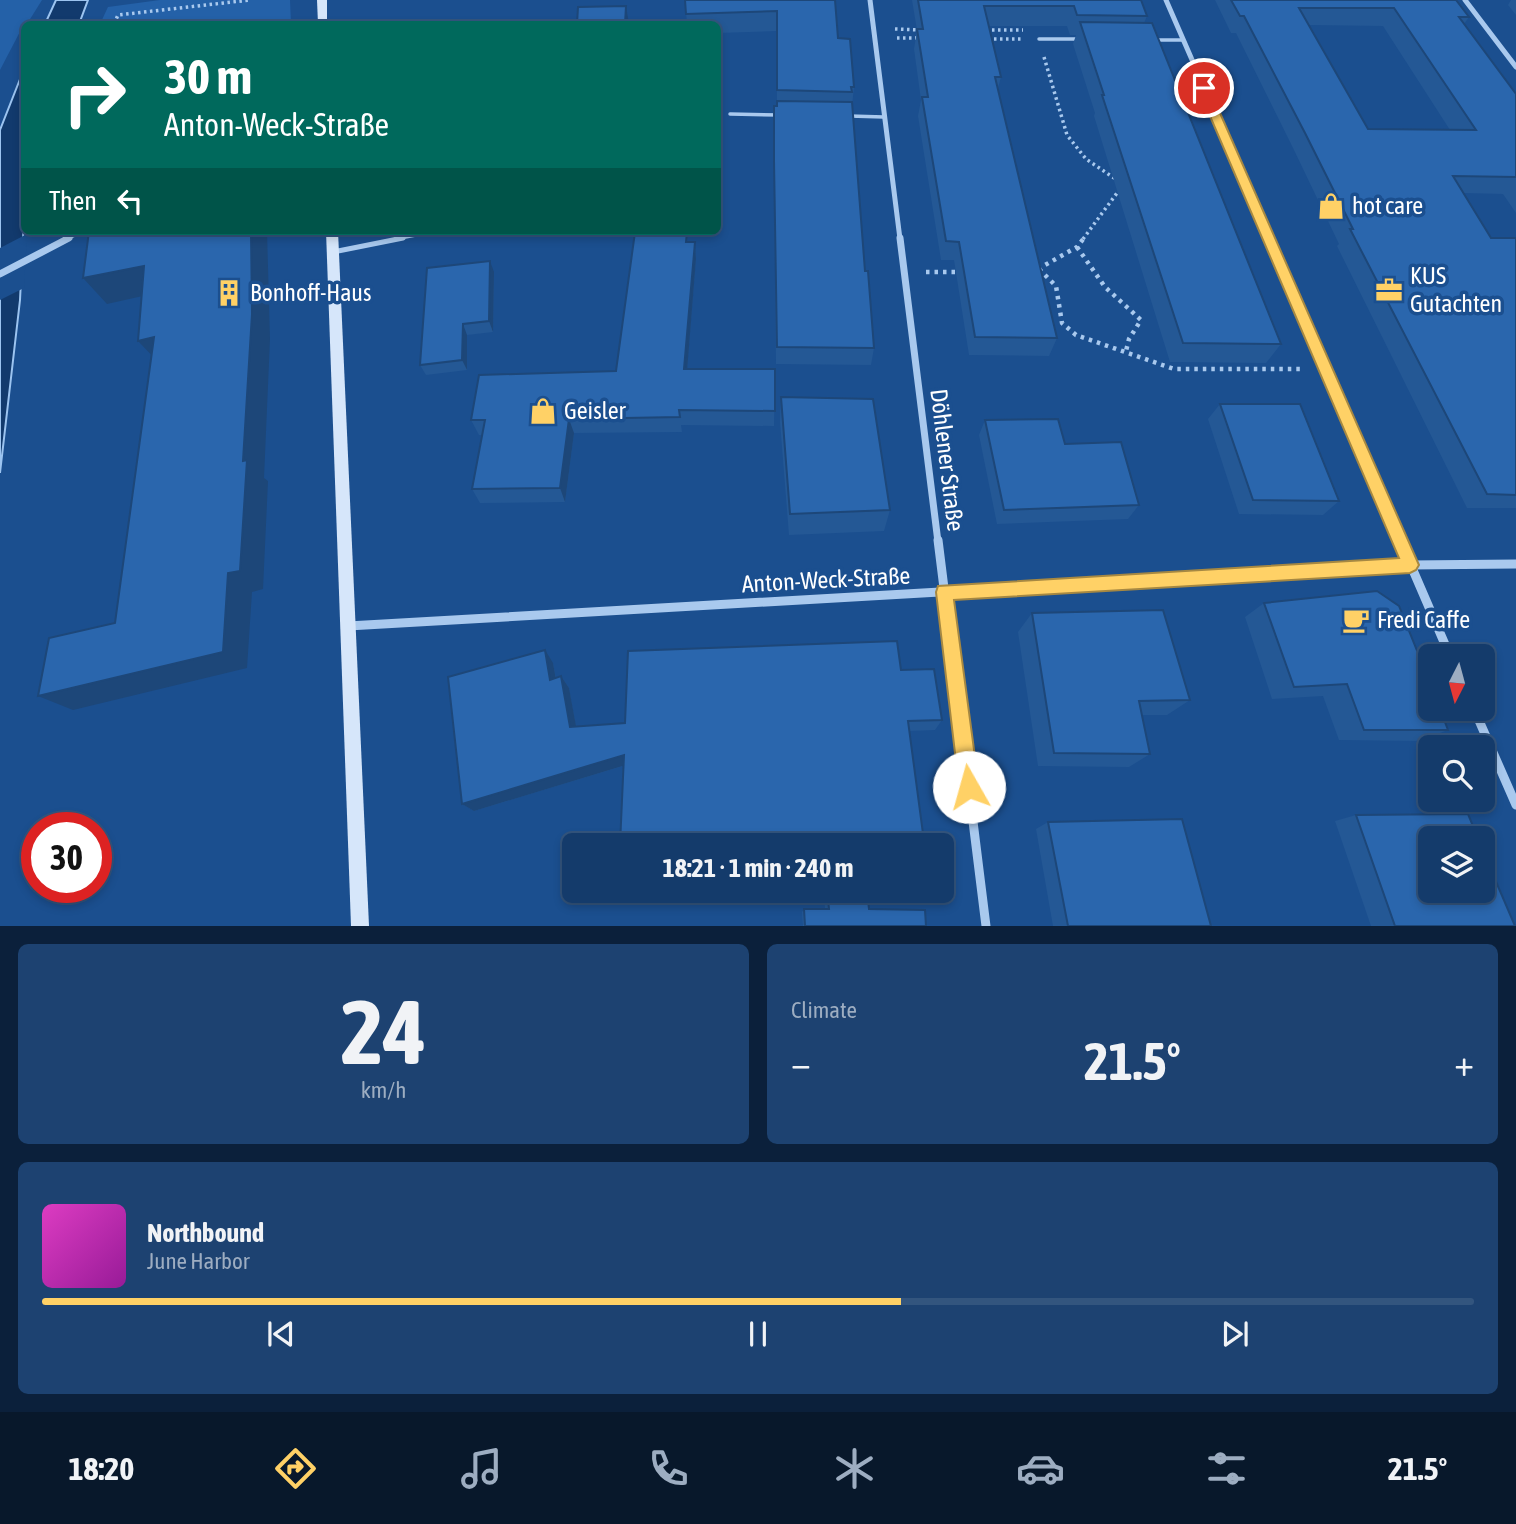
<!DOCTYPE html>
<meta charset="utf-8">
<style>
:root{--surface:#143b6b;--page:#1d4271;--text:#f1f3f6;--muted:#9dadc1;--line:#33557e;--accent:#ffd166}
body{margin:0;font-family:"Asap Condensed",sans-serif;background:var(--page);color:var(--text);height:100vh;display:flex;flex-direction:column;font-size:26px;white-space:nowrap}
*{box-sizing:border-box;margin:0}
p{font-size:23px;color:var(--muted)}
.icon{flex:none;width:38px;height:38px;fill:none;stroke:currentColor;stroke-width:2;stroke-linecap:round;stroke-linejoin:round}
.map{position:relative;height:926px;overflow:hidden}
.side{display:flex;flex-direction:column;gap:18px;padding:18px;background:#0b203b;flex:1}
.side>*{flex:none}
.hud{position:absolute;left:21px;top:21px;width:700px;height:214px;border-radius:10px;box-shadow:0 4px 10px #0003,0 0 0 2px var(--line);background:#00695c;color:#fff;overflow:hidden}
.needle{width:46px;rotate:186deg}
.buttons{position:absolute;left:1418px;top:644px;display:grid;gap:14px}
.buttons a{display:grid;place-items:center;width:77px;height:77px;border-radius:10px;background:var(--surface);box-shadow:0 4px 10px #0003,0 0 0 2px var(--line);font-size:35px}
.speed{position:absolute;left:21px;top:812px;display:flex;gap:14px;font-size:35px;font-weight:700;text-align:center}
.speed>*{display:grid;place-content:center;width:91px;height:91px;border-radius:50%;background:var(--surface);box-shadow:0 4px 10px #0003,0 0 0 2px var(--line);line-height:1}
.speed .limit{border:10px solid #d22;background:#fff;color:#111}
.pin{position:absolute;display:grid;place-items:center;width:60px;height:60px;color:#fff;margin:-30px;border:4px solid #fff;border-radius:50%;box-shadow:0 2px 7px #0007}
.me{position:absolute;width:77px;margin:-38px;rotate:353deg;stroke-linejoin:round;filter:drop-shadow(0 0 5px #0008)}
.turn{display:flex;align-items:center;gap:24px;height:147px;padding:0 28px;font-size:32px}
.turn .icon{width:91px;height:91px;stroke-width:2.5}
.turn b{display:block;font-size:49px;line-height:60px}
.then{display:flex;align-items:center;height:66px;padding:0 28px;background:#0003;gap:14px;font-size:26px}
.big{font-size:52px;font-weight:700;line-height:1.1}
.side .widget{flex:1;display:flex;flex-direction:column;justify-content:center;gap:10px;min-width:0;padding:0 24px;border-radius:10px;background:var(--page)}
.side .dial{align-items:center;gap:0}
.dial b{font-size:91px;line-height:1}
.song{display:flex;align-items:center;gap:21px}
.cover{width:84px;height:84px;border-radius:10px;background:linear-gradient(135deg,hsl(310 70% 55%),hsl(300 70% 35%))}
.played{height:7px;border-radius:4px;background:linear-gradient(90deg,var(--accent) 60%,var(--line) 60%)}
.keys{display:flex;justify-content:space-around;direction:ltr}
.heat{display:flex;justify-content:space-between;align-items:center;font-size:38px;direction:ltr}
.side .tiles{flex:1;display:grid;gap:18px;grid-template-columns:1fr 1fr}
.widget:last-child{grid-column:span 2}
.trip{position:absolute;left:562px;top:833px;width:392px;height:70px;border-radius:10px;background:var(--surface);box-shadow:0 4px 10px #0003,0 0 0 2px var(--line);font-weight:700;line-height:70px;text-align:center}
.dock{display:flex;height:112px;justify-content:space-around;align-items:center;background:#08182b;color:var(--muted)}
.dock .icon{width:49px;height:49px}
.dock .on{color:var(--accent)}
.dock b{font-size:32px;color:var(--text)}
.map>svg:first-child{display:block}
.green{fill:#2461a8}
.water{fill:#123a6d;stroke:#9cc4f0;stroke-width:2}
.pier{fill:#1b4f8f}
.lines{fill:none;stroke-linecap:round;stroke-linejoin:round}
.path-far1{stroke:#a9c9ee;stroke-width:3.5;stroke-dasharray:2.5 3.5;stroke-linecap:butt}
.path{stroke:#a9c9ee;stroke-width:4.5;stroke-dasharray:3.5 5;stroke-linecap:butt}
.service-far1{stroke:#a9c9ee;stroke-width:3.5}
.service{stroke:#a9c9ee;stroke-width:5}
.minor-far2{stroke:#a9c9ee;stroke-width:5}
.minor-far1{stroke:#a9c9ee;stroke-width:7}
.minor{stroke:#a9c9ee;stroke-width:9}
.secondary{fill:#d6e6fa;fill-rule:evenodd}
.wall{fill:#245895;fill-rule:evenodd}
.shaded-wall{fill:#1d4779}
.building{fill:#2a66ad;stroke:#1d4779;stroke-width:2;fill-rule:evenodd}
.route{fill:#ffd166;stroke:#a68842;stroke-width:2}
.labels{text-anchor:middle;stroke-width:7;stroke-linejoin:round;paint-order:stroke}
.poi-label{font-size:24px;fill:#fff;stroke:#1b4f8f;text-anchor:start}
.street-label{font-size:24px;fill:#fff;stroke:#1b4f8f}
</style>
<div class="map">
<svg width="1516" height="926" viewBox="0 0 1516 926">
<rect width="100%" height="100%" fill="#1b4f8f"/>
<g class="green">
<polygon points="0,0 42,0 27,24 24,24 0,70"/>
<polygon points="160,0 290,0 291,24 100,24 108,7"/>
</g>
<g class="water">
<polygon points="56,0 88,0 79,24 45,24"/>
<polygon points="24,69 24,219 20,300 0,473 0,130"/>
</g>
<polygon class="pier" points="27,234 24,288 0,300 0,248"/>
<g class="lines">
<g class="path-far1">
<polyline points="114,24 118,15 250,0"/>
<polyline points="895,29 921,30"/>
<polyline points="986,30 1023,30"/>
<polyline points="897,38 920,38"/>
<polyline points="988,39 1021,39"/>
<polyline points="1044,57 1067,135 1086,159 1117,180"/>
<polyline points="1083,239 1120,189"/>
</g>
<g class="path">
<polyline points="1077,247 1105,287 1141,320 1129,339 1126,351"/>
<polyline points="1038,269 1077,247 1084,238"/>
<polyline points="1039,269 1056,286 1062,323 1076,335 1174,369 1304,369"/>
<polyline points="926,272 959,272"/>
</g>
<g class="service-far1">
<polyline points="1039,39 1081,39"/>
<polyline points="1154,40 1183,40"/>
<polyline points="730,114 780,115"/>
<polyline points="849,116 884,117"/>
<polyline points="395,239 421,234 421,231"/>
</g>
<polyline class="service" points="333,252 403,238"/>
<g class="minor-far2">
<polyline points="870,0 900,239"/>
<polyline points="1166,0 1270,239"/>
<polyline points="1465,0 1516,67"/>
<polyline points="65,239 81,231"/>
</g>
<g class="minor-far1">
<polyline points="900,238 938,542"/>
<polyline points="1269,238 1401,542"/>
<polyline points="0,274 69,238"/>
</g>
<g class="minor">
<polyline points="938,540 986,926"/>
<polyline points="1400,540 1450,656"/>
<polyline points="348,626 1410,565 1516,564"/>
<polyline points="1474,709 1516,805"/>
</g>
<g class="secondary">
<polygon points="317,0 327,0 327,24 318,24"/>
<polygon points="326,231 338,231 369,926 351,926"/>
</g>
</g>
<g class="wall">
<polygon points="685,0 835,0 838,38 854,87 852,106 865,271 874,348 871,365 776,364 774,179 774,106 777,106 777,31 718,33 718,24 687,24"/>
<polygon points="912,0 1141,0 1147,16 1144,23 1281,344 1266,363 1170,362 1094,116 1095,113 1073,44 1076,35 1070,35 1067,26 989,26 1001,77 998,88 1057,338 1049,356 969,355 954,260 941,260 918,116 921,100 914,49 917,30"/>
<path d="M1215 0H1456L1469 17 1464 24 1516 94V213L1503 194 1463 193 1491 238H1516V508H1467L1337 246 1339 244 1294 150 1236 33H1231ZM1309 25 1383 26 1450 130 1368 129Z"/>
<polygon points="1511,0 1516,0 1516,15 1508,5"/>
<polygon points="688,242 695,242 696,259 687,369 775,369 774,426 681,425 682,432 574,433 565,502 480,503 472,489 482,435 479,435 471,420 616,371"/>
<polygon points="494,272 493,332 467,335 467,370 426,375 420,365"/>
<polygon points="781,397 890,510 884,531 789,535 780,422"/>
<polygon points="1220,404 1339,501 1323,515 1239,514 1208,419"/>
<polygon points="985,420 1065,444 1139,505 1128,519 997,524 979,435"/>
<polygon points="1264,603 1448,730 1419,741 1339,740 1323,696 1272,699 1245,617"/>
<polygon points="1032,613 1190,700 1167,715 1142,715 1150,754 1129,767 1038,766 1018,632"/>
<polygon points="553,663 556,678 561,676 569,688 576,727 625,723 901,670 942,720 935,730 909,731 924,841 919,845 620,845 623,766 474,811 462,804"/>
<polygon points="1356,815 1515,926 1371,926 1335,821"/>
<polygon points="1048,822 1211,926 1053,926 1036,829"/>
<polygon points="824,891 867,891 869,909 926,926 803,926 802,912 804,909 825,909"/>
</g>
<g class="shaded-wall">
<polygon points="626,6 629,24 625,24"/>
<polygon points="251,231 267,231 270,339 264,478 268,481 263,589 252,592 247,668 73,710 38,696 228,573 243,461"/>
<polygon points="695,242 696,259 686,384 684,369"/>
<polygon points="490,261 494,272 493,332 489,321"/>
<polygon points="144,266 165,291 107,304 83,278"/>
<polygon points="463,324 467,335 467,370 462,360"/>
<polygon points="154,337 161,365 138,341"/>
<polygon points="569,419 574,433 565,502 560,488"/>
<polygon points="545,650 553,663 558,691 550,680"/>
<polygon points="561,676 569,688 578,737 570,727"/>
<polygon points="624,755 629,764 474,811 462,804"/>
</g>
<g class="building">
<polygon points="685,0 835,0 838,38 850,39 854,87 851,87 852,92 777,90 777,11 686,14"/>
<polygon points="918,0 1141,0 1147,16 1077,15 1074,6 984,6 1001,77 995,77 1057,338 975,337 959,242 946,241 922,97 928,97 917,29 923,29"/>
<path d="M1231 0H1456L1469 17H1459L1516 94V177L1453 176 1491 238H1516V495L1487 494 1350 229H1353L1305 133 1244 16H1240ZM1299 8H1394L1476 130 1368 129Z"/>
<polygon points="626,6 625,24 577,24 578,7"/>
<polygon points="1080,22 1152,23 1281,344 1183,343 1102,95 1104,95"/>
<polygon points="777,101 852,102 865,271 868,271 874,348 777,347 774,161 774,106 777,106"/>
<polygon points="89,231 251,231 252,314 243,461 247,460 240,571 228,573 223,652 38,696 49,638 115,623 154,337 138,341 144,266 83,278"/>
<polygon points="635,232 687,232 686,242 695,242 684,369 775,369 775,411 679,410 680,417 569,419 560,488 472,489 485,420 471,420 479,375 616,371"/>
<polygon points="490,261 489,321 463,324 462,360 420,365 427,268"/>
<polygon points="781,397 873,399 890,510 790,514"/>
<polygon points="1220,404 1300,404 1339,501 1253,500"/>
<polygon points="1058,419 1065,444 1121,442 1139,505 1004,510 985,420"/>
<polygon points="1377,591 1399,606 1430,683 1430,709 1440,709 1448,730 1364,730 1347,684 1294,687 1264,603"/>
<polygon points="1163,610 1190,700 1139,701 1150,754 1054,753 1032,613"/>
<polygon points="897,641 901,670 934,669 942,720 908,721 924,841 861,843 861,845 620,845 624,755 462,804 448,677 545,650 550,680 561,676 570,727 625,723 628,651"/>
<polygon points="1468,814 1478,838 1430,838 1430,891 1482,891 1482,849 1515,926 1395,926 1356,815"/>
<polygon points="1182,819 1211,926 1068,926 1048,822"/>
<polygon points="827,891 867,891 869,909 925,910 926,926 805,926 804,909 829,909"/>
</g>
<polygon class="route" points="1204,84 1209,88 1419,565 1416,570 1410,573 954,600 979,787 976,794 969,797 962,794 959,787 936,592 938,586 1399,558 1198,88"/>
<defs>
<symbol id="shop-bare" viewBox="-9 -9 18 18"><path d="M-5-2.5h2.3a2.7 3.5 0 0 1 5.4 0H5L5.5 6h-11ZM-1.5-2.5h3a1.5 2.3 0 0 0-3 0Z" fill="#ffd166" stroke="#1b4f8f" stroke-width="2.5" paint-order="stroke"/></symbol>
<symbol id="office-bare" viewBox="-9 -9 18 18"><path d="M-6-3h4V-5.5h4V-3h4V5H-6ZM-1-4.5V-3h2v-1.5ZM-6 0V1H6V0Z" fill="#ffd166" stroke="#1b4f8f" stroke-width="2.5" paint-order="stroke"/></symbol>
<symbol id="building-bare" viewBox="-9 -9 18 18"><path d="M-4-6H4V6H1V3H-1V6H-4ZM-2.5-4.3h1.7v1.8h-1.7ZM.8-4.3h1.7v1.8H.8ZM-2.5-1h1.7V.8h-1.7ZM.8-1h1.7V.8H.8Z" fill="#ffd166" stroke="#1b4f8f" stroke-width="2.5" paint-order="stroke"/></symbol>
<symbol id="cafe-bare" viewBox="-9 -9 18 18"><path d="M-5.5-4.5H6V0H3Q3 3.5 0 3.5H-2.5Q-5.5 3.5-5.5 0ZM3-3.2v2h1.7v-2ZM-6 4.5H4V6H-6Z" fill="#ffd166" stroke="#1b4f8f" stroke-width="2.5" paint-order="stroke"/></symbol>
</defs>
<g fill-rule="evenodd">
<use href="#shop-bare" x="1312" y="187" width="38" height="38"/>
<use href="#office-bare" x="1370" y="271" width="38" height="38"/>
<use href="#building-bare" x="210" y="274" width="38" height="38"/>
<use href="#shop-bare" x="524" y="392" width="38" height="38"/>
<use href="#cafe-bare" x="1337" y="601" width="38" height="38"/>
</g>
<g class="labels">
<g class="poi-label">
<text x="1352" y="214">hot care</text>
<text x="1410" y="284">KUS<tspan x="1410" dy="28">Gutachten</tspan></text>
<text x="250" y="301">Bonhoff-Haus</text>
<text x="564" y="419">Geisler</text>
<text x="1377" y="628">Fredi Caffe</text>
</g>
<g class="street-label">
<text transform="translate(947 460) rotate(83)" y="8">Döhlener Straße</text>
<text transform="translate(826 580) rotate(-3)" y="8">Anton-Weck-Straße</text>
</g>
</g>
</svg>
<div class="buttons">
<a><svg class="needle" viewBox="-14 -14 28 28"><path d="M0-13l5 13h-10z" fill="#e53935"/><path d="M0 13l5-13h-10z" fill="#9dadc1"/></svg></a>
<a><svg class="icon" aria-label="search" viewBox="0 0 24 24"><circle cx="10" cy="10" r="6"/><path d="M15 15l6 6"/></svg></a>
<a><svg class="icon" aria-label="layers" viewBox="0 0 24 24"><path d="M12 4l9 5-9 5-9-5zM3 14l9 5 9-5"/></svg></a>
</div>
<div class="speed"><div class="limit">30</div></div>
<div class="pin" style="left:1204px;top:88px;background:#d93025"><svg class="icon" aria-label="arrive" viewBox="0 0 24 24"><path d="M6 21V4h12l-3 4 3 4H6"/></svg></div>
<svg class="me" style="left:969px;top:787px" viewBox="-20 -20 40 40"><circle r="19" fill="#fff"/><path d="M0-13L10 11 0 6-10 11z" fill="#ffd166"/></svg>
<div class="trip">18:21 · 1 min · 240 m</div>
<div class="hud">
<div class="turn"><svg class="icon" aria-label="right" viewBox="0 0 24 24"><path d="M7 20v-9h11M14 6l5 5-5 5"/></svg><div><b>30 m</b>Anton-Weck-Straße</div></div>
<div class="then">Then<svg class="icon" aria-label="left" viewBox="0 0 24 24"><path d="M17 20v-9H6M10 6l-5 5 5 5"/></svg></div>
</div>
</div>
<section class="side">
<div class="tiles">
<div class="widget dial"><b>24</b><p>km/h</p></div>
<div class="widget"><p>Climate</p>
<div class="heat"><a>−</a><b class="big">21.5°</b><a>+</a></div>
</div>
<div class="widget">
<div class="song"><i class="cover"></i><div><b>Northbound</b><p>June Harbor</p></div></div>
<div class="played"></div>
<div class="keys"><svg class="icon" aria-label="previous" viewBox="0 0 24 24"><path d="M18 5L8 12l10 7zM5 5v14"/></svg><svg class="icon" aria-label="pause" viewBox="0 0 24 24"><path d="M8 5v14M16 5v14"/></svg><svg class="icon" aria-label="next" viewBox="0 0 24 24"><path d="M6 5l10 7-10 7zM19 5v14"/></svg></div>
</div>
</div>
</section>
<nav class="dock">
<b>18:20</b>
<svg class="icon on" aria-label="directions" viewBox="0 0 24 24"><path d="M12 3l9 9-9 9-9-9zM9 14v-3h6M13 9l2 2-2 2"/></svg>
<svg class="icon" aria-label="music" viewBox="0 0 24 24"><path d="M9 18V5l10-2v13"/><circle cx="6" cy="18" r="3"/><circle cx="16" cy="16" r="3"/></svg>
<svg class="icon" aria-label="phone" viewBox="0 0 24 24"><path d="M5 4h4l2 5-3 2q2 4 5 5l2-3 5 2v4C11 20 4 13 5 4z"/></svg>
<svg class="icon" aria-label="climate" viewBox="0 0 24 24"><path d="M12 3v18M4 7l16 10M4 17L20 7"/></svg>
<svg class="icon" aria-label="car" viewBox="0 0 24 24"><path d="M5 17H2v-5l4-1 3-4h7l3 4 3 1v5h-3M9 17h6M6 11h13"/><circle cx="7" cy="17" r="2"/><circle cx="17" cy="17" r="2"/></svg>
<svg class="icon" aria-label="filters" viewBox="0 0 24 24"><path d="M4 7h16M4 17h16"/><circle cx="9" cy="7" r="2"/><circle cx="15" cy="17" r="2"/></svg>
<b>21.5°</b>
</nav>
